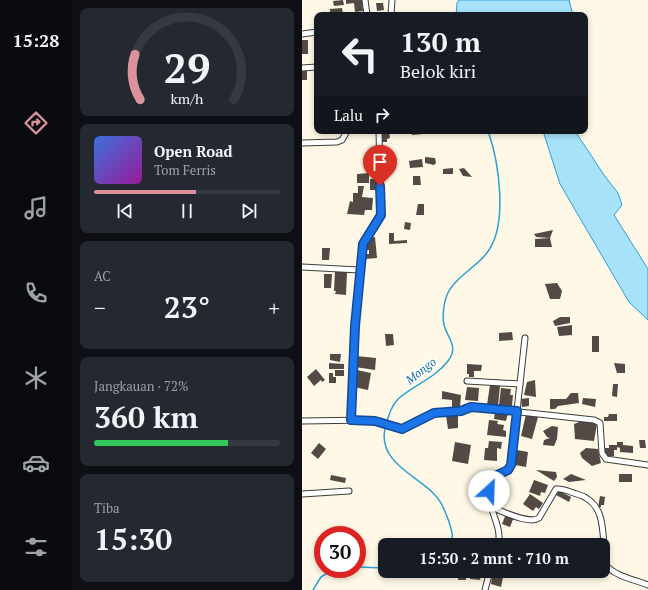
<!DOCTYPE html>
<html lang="id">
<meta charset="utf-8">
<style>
:root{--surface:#171b24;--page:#242831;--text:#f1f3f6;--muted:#9ea1a6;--line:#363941;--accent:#db929d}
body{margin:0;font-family:"PT Serif",serif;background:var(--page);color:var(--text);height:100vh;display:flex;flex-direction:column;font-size:15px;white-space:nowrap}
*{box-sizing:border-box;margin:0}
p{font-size:13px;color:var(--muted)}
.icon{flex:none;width:22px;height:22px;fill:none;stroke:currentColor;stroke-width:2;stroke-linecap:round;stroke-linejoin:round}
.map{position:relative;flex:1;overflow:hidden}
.drawer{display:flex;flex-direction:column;gap:8px;padding:8px;background:#0d0f14;width:230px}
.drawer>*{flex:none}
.top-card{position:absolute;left:12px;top:12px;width:274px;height:122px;border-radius:8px;box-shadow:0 2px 6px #0003;background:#171b24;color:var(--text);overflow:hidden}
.speed{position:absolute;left:12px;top:526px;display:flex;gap:8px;font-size:20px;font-weight:700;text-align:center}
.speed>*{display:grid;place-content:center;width:52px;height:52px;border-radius:50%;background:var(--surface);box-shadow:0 2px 6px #0003;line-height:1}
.speed .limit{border:6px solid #d22;background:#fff;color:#111}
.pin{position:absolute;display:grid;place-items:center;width:34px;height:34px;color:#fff;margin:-41px -17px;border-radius:50% 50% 50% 0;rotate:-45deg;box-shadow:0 0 4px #0007}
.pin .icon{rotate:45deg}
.me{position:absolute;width:44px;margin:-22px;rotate:25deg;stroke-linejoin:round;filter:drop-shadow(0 0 3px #0008)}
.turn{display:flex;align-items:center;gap:14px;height:84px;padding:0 20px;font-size:18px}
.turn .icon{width:52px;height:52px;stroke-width:2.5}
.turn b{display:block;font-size:28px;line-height:34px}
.then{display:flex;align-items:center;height:38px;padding:0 20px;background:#0003;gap:8px;font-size:15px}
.big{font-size:30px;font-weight:600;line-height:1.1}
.drawer .widget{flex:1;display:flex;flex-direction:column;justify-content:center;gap:6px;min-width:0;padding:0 14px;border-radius:8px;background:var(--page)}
.drawer .dial{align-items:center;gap:0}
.dial svg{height:104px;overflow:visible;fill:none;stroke:var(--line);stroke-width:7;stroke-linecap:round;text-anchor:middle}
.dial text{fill:var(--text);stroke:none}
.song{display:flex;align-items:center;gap:12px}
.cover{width:48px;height:48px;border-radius:6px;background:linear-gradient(135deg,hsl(220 70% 55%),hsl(300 70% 35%))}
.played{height:4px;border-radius:2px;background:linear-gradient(90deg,var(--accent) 55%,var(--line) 55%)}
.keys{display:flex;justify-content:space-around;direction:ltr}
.heat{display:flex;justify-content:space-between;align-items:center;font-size:22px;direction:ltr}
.charge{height:6px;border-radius:3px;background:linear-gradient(90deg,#34c759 72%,var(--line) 0)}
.trip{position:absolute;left:76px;top:538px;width:232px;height:40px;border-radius:8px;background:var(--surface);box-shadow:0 2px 6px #0003;font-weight:600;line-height:40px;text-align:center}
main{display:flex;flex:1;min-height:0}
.tab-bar{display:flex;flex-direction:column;width:72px;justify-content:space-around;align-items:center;background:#090b0e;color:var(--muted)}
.tab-bar .icon{width:28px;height:28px}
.tab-bar .selected{color:var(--accent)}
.tab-bar b{font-size:18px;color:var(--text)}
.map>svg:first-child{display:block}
.water{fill:#a7e2fa;stroke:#2aa0d5}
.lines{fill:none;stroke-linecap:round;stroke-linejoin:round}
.stream{stroke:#2aa0d5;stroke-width:1.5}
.building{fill:#534945}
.street-casing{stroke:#3d3d3d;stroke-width:7}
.street{stroke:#fff;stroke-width:5}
.route-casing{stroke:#114b97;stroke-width:10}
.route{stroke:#1a73e8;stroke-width:7}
.labels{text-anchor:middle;stroke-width:4;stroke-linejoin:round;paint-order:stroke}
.water-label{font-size:12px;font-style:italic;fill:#0d6da1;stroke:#fff}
</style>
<main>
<nav class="tab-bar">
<b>15:28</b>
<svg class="icon selected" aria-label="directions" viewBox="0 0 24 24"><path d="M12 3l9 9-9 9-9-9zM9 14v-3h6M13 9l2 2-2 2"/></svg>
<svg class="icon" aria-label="music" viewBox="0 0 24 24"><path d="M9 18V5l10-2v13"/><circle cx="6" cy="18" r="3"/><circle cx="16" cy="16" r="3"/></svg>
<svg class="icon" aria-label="phone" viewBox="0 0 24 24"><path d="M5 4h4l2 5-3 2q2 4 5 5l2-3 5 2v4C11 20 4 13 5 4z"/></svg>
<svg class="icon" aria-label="climate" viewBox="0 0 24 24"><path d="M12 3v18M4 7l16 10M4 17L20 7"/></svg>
<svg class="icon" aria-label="car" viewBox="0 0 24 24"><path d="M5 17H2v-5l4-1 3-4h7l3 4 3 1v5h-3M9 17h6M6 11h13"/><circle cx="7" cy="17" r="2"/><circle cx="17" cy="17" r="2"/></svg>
<svg class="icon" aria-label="filters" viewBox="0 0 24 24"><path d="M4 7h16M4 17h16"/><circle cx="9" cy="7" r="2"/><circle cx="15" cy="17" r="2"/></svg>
</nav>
<section class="drawer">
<div class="widget dial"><svg viewBox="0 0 100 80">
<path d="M14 69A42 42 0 1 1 86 69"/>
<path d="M14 69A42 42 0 0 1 10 34" stroke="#db929d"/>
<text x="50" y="56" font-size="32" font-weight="700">29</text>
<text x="50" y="72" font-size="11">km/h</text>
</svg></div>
<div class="widget">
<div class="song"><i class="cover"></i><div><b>Open Road</b><p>Tom Ferris</p></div></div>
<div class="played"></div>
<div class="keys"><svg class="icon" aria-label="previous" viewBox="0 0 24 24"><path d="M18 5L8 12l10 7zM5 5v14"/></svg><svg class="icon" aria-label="pause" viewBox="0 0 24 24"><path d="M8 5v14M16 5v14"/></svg><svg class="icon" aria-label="next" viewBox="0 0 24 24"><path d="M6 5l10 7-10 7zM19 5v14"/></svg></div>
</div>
<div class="widget"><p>AC</p>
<div class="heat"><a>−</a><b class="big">23°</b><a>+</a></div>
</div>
<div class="widget"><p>Jangkauan · 72%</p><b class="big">360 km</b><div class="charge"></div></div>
<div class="widget"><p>Tiba</p><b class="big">15:30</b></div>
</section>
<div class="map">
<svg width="346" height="590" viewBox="0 0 346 590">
<rect width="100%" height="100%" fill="#fff8e6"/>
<g class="water">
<polygon points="157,0 267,0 271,15 154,15 155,3"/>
<polygon points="241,131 273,131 302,175 316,193 320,205 312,215 346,269 346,320 327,302 258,184"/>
</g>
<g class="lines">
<g class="stream">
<path d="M149 545C152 536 149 528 146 519 142 509 139 500 131 493 113 475 76 461 83 429 85 420 89 406 96 399 112 385 133 378 146 361 157 347 146 339 142 325 140 317 142 302 145 295 152 278 173 268 184 254 207 227 197 162 186 131"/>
<polyline points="55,567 83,568"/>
<path d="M104 571C113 574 130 579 137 571"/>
<polyline points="11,590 19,577 32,569"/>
</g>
</g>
<g class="building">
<polygon points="41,0 42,5 32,6 31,1"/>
<polygon points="44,0 60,0 61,11 53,12 52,3 44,4"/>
<polygon points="74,3 81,3 82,10 75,11"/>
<polygon points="40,8 41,15 28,13 28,9"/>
<rect x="0" y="40" width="6" height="14"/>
<polygon points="0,70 5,71 5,80 0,80"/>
<polygon points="79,131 87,131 88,138 85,139 85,142 80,142"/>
<polygon points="110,131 121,131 121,134 110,135"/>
<polygon points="123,157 133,158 134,163 132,165 123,163"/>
<polygon points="120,159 121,167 108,168 107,161"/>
<polygon points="151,168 151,174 141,174 141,169"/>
<polygon points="162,168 170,177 161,176 157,169"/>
<polygon points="67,173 67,183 55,183 55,174"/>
<polygon points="111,176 118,176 119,185 111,185"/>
<rect x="68" y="179" width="8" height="11"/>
<polygon points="56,186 62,186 60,197 71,198 70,210 63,210 62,215 45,214 48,201 51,202 51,193 56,193"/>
<polygon points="116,204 122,204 122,215 114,215"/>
<polygon points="103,222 109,223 108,230 102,229"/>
<polygon points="251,230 248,238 250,247 233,247 233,239 248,238 234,237 232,234"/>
<polygon points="87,233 92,233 92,241 105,240 105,243 87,244"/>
<polygon points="73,237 75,258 63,259 63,254 67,254 67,250 62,250 61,246 66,245 66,238"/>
<polygon points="20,248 28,248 27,260 20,260"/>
<polygon points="33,271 45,272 44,295 33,294 34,291 32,291"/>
<polygon points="22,274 30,274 29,288 22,288"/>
<polygon points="255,283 260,291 258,299 248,299 243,284"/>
<polygon points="258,317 268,317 268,323 253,326 251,321"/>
<polygon points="270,325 270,335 257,336 255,327"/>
<polygon points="210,332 211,340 197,341 197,333"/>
<polygon points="83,334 91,334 92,345 84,346"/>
<rect x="290" y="336" width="7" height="16"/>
<polygon points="28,354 39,354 38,362 28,360"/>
<polygon points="54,356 74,358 73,370 53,367"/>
<polygon points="27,363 42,364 42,369 27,369"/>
<polygon points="312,363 323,364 323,373 315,373"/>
<polygon points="165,364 180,365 179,371 172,371 172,377 167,377 167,374 165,374"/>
<polygon points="14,369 23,380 20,382 19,380 12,386 5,377"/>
<rect x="33" y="370" width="9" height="6"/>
<polygon points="55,370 69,373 66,390 52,387"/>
<polygon points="27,373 31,373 31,377 34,377 34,383 27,383"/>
<polygon points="233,380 234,397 222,395 225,382"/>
<polygon points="311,384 316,384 315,397 310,396"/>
<polygon points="188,385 198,386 196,406 185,405"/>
<polygon points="165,387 177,388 176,401 163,400"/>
<polygon points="199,388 209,389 208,395 211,395 210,406 197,405"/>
<polygon points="140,391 159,395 158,407 150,407 150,400 140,399"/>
<polygon points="269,393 276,393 277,403 256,406 253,409 248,409 248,399 264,399"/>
<polygon points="227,398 227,406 220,407 219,399"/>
<polygon points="281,398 294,399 293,407 280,404"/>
<polygon points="193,411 206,413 204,421 192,419"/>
<polygon points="156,413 156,428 146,429 144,415"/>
<polygon points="224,414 236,417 230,439 219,436"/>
<polygon points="307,414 315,414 315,421 302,421 302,417 306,417"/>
<polygon points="187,420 196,421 195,424 202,425 201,430 204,431 204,437 185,435"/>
<polygon points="280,421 295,424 292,441 273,439 272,424"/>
<polygon points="250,426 256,427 255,439 252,446 241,445 242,440 248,438 245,437 241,431"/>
<polygon points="337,440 343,440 344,448 338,448"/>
<polygon points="187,441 200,442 199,449 195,448 195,461 182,460 183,448 186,448"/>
<polygon points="153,442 169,445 166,464 150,461"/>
<polygon points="315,442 321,442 321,445 331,446 331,453 318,452 318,448 315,447 315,450 312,450 312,456 302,456 302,448 307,448 307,445 315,445"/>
<polygon points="17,443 24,449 16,459 9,453"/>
<polygon points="284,448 296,449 299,463 290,466 280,458 278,453"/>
<polygon points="215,450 226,452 224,467 213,465"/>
<polygon points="234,470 254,472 255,477 252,481"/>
<polygon points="269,474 284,480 267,482 261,479"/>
<rect x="317" y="474" width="13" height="8"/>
<polygon points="29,475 44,478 43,483 28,480"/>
<polygon points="232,480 246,485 243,493 239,492 238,496 227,492"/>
<polygon points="257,491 269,497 267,502 254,495"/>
<polygon points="228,494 241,503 237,509 234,507 231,511 221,504"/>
<polygon points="298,496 303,497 302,505 299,505 299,507 296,507"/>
<polygon points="204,514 212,517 208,527 200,524"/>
<polygon points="157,571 164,571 164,580 156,580"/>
<polygon points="191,571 202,573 199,587 189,584"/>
<polygon points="169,573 179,574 178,580 168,579"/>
</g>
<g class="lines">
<defs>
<g id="street">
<polyline points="63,0 65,15"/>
<polyline points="89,15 90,0"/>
<polyline points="0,34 15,32"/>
<polyline points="0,68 15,67"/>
<polyline points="0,143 35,142 40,140 45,131"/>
<polyline points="0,267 57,270"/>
<polyline points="165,381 218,384"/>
<polyline points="49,420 53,326 61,244 79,215 77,131"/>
<polyline points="0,421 67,420 100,429 132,413 159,411 172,407 292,420 298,423 300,453 304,459 346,465"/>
<polyline points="0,494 47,491"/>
<path d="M189 507C200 511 227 525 237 518L254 489C260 488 268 492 275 494 300 501 301 524 302 547 302 553 301 559 304 565 312 576 334 580 346 585"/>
<path d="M196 545C202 524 180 503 188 481 191 471 205 474 209 465L223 338"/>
<polyline points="183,590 188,571"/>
</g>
</defs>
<use href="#street" class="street-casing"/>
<use href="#street" class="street"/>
</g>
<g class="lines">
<defs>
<polyline id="route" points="78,186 79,215 61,244 53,326 49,420 73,421 100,429 132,413 159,411 169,407 215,411 209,465 206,470 189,478 187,491"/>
</defs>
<use href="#route" class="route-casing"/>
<use href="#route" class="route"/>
</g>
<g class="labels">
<g class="water-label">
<text transform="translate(119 371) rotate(-38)" y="4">Mongo</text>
</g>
</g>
</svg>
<div class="speed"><div class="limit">30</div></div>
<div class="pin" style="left:78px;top:186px;background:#d93025"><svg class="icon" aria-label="arrive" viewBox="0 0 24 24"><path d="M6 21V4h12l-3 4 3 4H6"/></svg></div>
<svg class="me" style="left:187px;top:491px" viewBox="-20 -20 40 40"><circle r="19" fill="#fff"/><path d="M0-13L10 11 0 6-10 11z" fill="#1a73e8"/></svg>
<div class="trip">15:30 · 2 mnt · 710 m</div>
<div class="top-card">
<div class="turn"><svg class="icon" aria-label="left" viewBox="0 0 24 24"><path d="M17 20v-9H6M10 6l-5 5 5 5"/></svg><div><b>130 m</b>Belok kiri</div></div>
<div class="then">Lalu<svg class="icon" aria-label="right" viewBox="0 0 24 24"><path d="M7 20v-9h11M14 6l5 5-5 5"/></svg></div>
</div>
</div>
</main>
